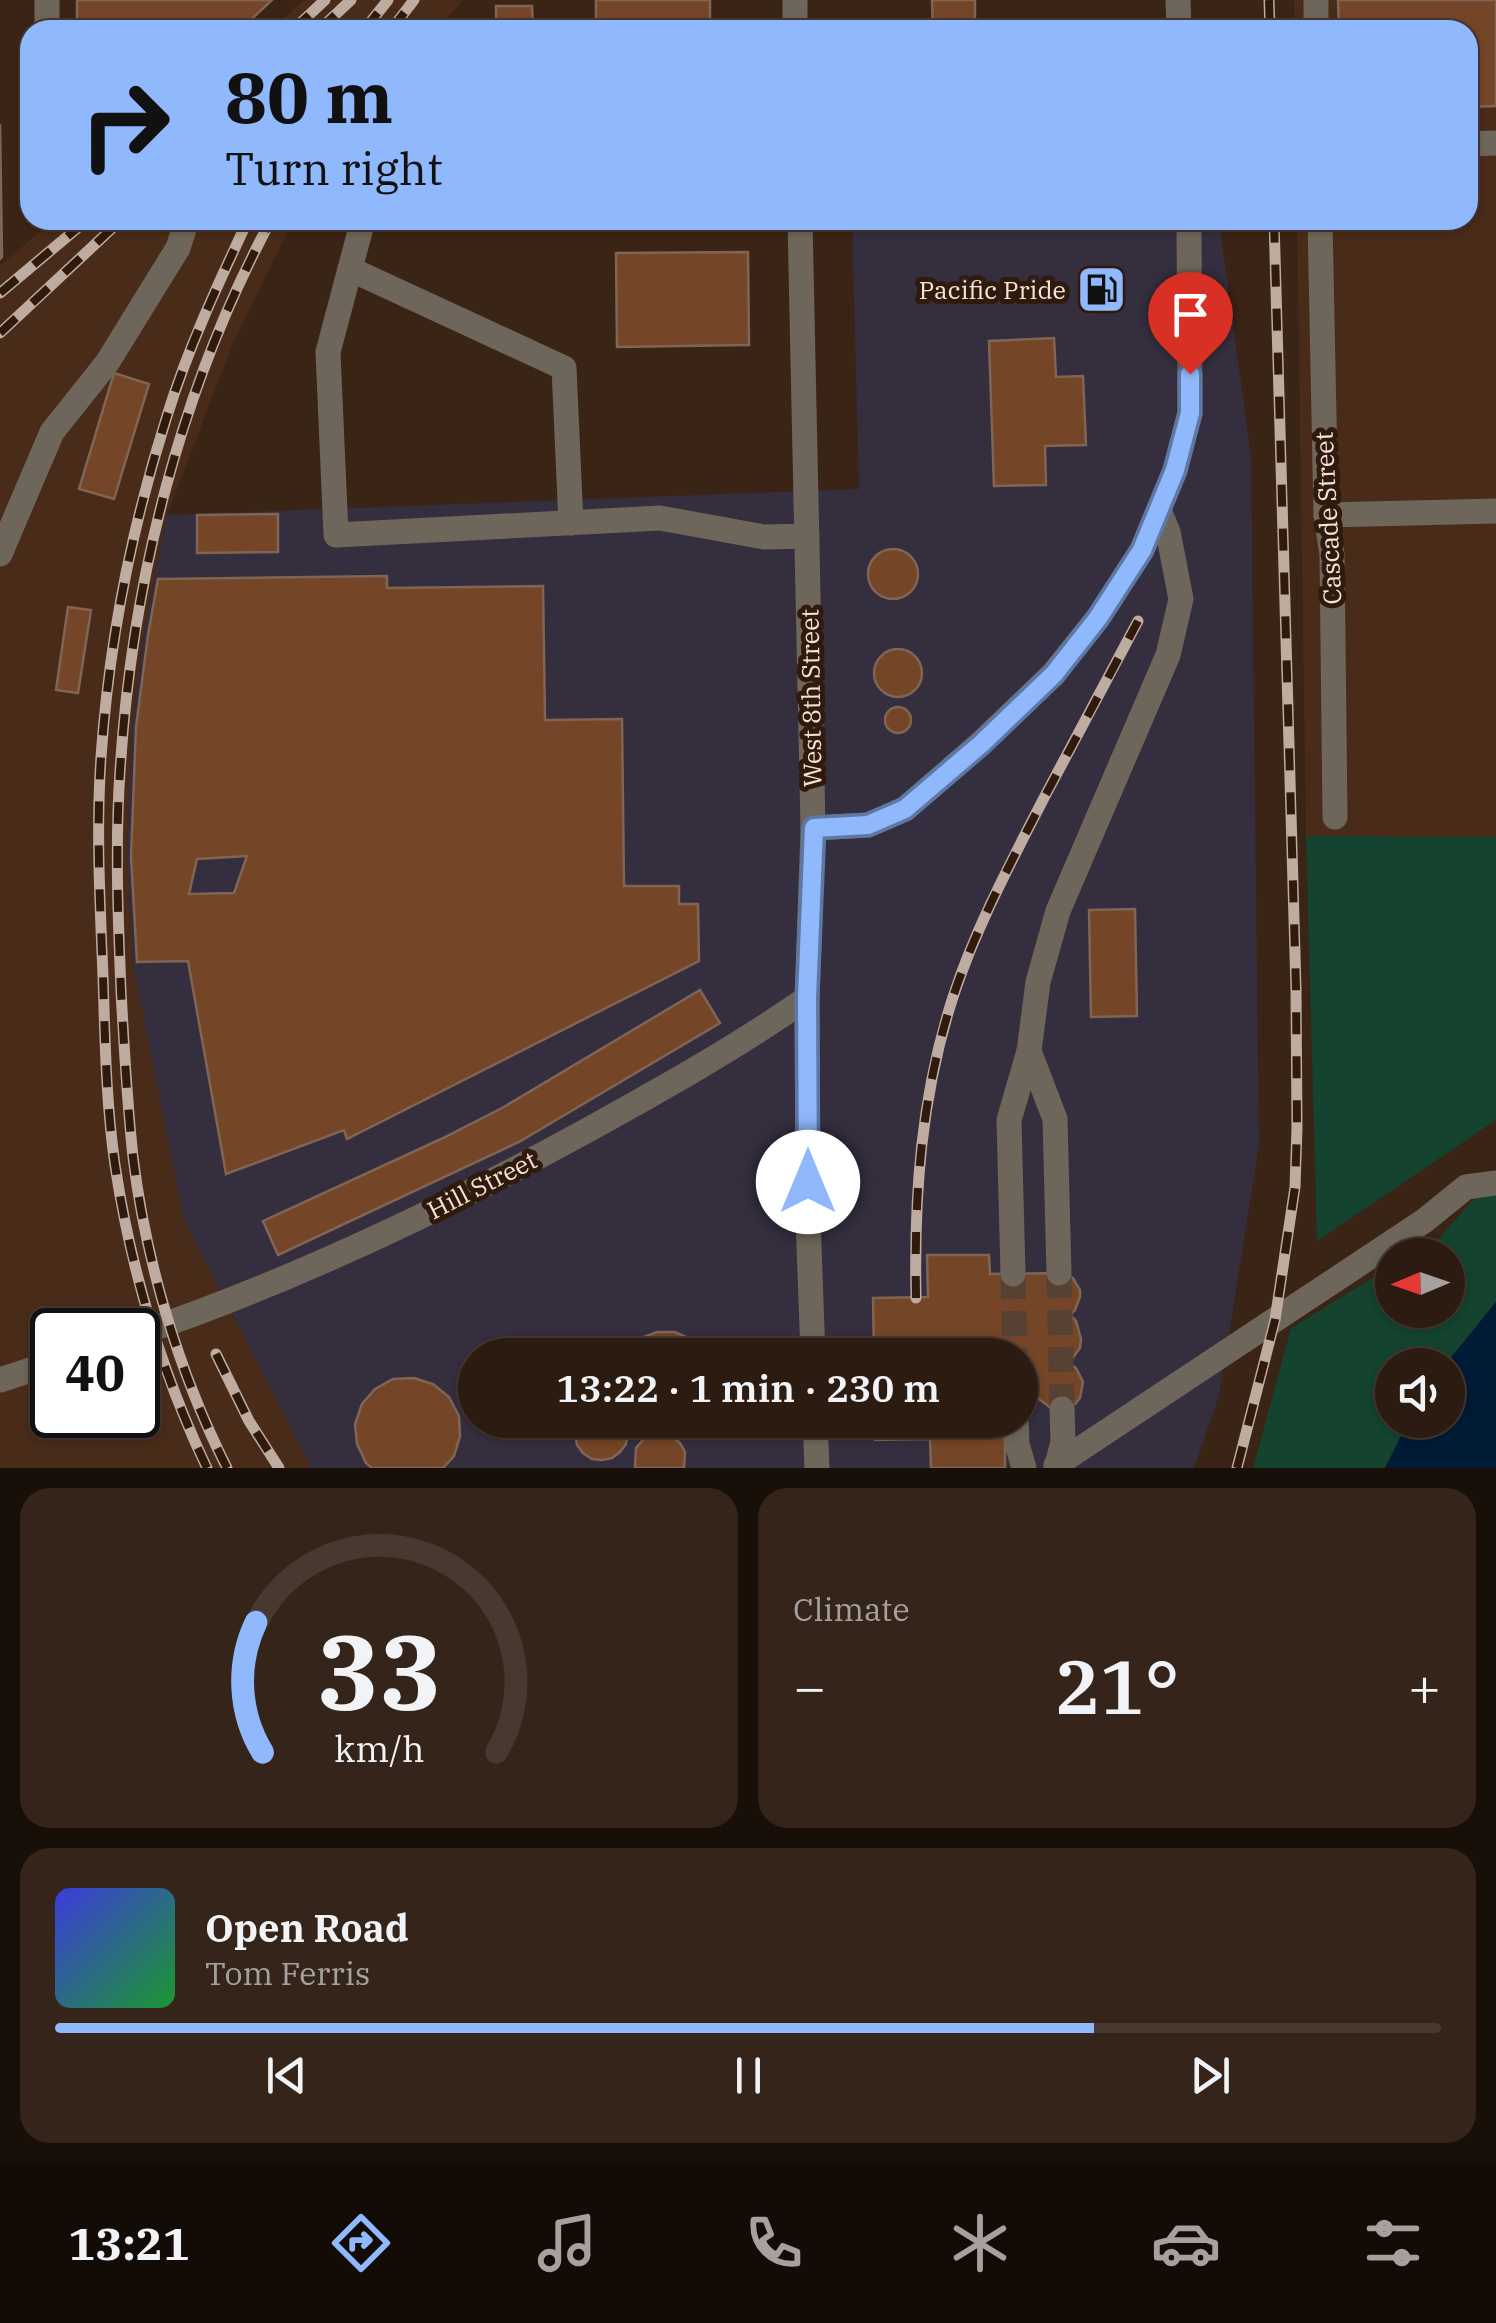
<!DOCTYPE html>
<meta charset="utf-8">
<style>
:root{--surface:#2c1b10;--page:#342419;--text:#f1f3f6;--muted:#a6a19f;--line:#483930;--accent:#90b8fd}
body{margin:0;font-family:"IBM Plex Serif",serif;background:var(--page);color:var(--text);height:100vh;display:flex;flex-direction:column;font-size:38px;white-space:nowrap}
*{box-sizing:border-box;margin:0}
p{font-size:32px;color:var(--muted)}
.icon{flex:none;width:55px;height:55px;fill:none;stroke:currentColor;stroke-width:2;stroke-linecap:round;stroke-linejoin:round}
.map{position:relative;height:1468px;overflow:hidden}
.sheet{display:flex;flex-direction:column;gap:20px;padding:20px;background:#180f09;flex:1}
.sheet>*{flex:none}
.hud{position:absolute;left:20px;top:20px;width:1458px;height:210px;border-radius:30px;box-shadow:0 2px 8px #0004,0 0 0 2px var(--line);background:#90b8fd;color:#111;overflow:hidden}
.needle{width:65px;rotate:268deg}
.fabs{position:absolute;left:1375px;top:1238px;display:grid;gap:20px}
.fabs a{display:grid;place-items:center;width:90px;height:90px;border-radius:50%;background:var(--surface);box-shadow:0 2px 8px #0004,0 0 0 2px var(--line);font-size:50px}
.speed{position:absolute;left:30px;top:1308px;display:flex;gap:20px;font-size:50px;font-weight:700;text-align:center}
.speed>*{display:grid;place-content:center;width:130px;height:130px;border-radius:50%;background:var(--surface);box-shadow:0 2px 8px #0004,0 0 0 2px var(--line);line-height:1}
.speed .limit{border:5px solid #111;border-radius:15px;background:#fff;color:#111}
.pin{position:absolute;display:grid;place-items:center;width:85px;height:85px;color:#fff;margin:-102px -42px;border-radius:50% 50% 50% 0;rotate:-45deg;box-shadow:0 0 10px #0007}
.pin .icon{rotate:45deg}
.me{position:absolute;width:110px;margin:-55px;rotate:0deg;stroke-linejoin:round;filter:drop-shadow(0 0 8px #0008)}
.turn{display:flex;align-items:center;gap:35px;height:210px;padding:0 40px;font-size:45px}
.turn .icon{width:130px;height:130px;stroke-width:2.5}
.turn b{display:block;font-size:70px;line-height:85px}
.big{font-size:75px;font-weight:600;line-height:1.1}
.sheet .card{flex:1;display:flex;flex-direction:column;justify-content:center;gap:15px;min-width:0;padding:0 35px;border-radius:30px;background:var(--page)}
.sheet .dial{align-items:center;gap:0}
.dial svg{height:260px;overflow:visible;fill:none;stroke:var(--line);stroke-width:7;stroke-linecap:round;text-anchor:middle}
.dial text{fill:var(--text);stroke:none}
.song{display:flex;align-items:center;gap:30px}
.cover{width:120px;height:120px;border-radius:15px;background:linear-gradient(135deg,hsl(240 70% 55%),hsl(130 70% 35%))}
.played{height:10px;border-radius:5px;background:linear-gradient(90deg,var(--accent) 75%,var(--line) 75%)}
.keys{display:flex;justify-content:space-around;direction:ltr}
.heat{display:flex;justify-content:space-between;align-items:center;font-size:55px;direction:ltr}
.sheet .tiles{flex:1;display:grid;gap:20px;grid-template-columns:1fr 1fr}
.card:last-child{grid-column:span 2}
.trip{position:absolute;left:458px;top:1338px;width:580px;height:100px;border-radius:50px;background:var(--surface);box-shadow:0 2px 8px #0004,0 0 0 2px var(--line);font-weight:600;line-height:100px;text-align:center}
.dock{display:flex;height:160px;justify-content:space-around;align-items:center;background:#120b06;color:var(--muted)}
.dock .icon{width:70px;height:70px}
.dock .active{color:var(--accent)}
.dock b{font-size:45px;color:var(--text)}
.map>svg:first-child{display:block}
.built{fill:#492b19;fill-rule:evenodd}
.industrial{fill:#342e3e;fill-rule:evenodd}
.green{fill:#14432f}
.water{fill:#001b35}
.building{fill:#744527;stroke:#806555;stroke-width:2.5;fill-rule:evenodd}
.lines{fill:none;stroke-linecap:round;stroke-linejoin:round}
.minor-tunnel{stroke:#564133;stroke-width:25;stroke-dasharray:25 12;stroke-linecap:butt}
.minor{stroke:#6e665b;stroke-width:25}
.rail-casing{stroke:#beaca1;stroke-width:11}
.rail{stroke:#301a0c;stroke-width:8;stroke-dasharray:22;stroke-linecap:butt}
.route-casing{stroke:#5e78a4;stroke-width:25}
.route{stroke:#90b8fd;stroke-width:18}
.labels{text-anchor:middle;stroke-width:10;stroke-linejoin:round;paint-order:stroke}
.poi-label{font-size:25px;fill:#f3e3da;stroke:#301a0c;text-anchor:end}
.street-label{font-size:25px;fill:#f3e3da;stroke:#301a0c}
</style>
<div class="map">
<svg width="1496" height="1468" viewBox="0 0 1496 1468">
<rect width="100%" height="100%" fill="#3a2415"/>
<g class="built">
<polygon points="304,0 463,0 437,30 270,30"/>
<polygon points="1294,0 1496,0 1496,837 1306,836 1297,220 1468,220 1468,30 1294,30"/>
<path d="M53 220H293L231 348 167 515 144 634 132 727 127 853 133 962 184 1220 312 1468H0V266ZM52 1330H138V1415H52Z"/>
</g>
<path class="industrial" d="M852 220H1219L1251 456 1259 1146 1219 1396 1194 1468H312L184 1220 133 962 127 853 132 727 144 634 167 515 859 489ZM475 1355H1020V1420H475Z"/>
<g class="green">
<polygon points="1306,836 1496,837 1496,1120 1317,1241"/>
<polygon points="1496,1195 1496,1302 1445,1365 1392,1365 1392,1420 1409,1420 1385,1468 1253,1468 1291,1328 1392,1266 1392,1310 1448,1310 1448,1255 1410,1255 1440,1237 1474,1199"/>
</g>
<polygon class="water" points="1496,1302 1496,1468 1385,1468 1409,1420 1448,1420 1448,1365 1445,1365"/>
<g class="building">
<polygon points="77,0 272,0 240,30 77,30"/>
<rect x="596" y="0" width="114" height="30"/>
<polygon points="932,0 975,0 975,30 933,30"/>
<polygon points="1338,0 1496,0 1496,106 1468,107 1468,30 1339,30"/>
<polygon points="496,6 532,6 533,30 496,30"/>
<polygon points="1115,22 1115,25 1133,25 1133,30 984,30 984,24"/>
<polygon points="0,124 2,257 0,259"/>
<polygon points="748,252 749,345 617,347 616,253"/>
<polygon points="1108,268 1111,311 1094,312 1091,269"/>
<polygon points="1054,338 1056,377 1083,376 1086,445 1045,446 1046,485 994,486 989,341"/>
<polygon points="114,373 149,384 114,499 79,489"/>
<polygon points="278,514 278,552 197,553 197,515"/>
<circle cx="893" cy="574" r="25"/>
<path d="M387 576V588L543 586 545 720 622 719 624 886H679V904H698L699 961 347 1139 344 1130 226 1174 188 961 137 962 131 857 136 727 148 635 158 579ZM247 856 234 893 189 894 197 859Z"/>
<polygon points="68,607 91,610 78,693 56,690"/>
<circle cx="898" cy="673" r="24"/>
<circle cx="898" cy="720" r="13"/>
<polygon points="1135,909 1137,1016 1091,1017 1089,910"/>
<polygon points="700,990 720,1023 519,1142 278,1255 263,1221 441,1139 502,1108"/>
<polygon points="927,1255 989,1255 990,1274 1060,1273 1073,1278 1080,1290 1080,1297 1075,1310 1070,1315 1076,1321 1081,1339 1080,1348 1069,1363 1076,1368 1083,1382 1080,1398 1075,1404 1068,1408 1052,1409 1039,1399 1036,1392 1029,1403 1020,1408 1020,1355 874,1355 873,1298 928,1297"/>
<polygon points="657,1332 675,1332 691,1339 705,1355 626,1355 641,1338"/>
<polygon points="543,1338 553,1339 561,1344 568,1355 520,1355 525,1346 533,1340"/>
<polygon points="414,1378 433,1384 449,1397 459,1416 460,1436 454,1456 443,1468 372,1468 366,1463 357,1444 355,1424 362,1404 375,1389 393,1379"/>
<polygon points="580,1420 623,1420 628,1433 626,1444 620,1452 612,1458 602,1460 592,1459 583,1453 577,1445 575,1434"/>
<polygon points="875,1420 1005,1420 1005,1468 931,1468 930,1439 875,1440"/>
<polygon points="662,1433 672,1436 680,1443 685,1452 684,1468 635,1468 636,1448 643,1440 652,1434"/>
</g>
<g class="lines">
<g class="minor-tunnel">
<polyline points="1059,1273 1062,1409"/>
<polyline points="1013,1274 1015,1355"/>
</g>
<g class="minor">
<polyline points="47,0 47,30"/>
<polyline points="795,0 795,30"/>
<polyline points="1178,0 1179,30"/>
<polyline points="1316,0 1316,30"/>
<polyline points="1468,144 1496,143"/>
<polyline points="363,220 328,352 336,535 660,518 764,537 807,536"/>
<polyline points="800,220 813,828 807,998 808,1219 813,1355"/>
<polyline points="1320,220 1326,515 1332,554 1335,817"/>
<polyline points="350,269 564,368 571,523"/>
<polyline points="1326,515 1496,511"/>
<polyline points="0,554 52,432 107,363 178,248 187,220"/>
<polyline points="813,828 868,825 905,809 981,743 1053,674 1098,618 1142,550 1175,471 1190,413 1189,220"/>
<polyline points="1059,1273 1055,1119 1029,1051 1038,982 1058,911 1168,655 1181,599 1168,532 1159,510"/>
<polyline points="1013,1274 1009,1120 1029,1051"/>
<path d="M138 1334C293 1281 442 1210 586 1131 662 1089 737 1047 807 998"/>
<polyline points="0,1380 52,1363"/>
<polyline points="815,1420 817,1468"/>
<polyline points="1016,1420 1017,1444 1024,1468"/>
<polyline points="1056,1465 1424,1221 1466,1187 1496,1183"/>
<polyline points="1056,1468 1063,1442 1062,1409"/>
</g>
<defs>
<g id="rail">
<polyline points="1269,0 1270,30"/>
<polyline points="293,30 325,0"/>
<polyline points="319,30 351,0"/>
<polyline points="364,30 388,0"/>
<polyline points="391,30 414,0"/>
<polyline points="0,293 87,220"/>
<polyline points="0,333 121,220"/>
<path d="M916 1298C914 1194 921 1096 953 997 976 927 1011 862 1045 796 1076 738 1107 680 1138 621"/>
<polyline points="216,1354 249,1421 279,1468"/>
<path d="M207 1468C161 1371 131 1271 115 1165 106 1103 105 1039 103 976 100 903 96 830 101 757 109 641 132 526 167 416 188 348 218 284 248 220"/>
<path d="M227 1468C179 1373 146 1263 133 1157 127 1102 124 1046 121 991 118 918 115 845 120 771 132 580 180 390 271 220"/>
<polyline points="1237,1468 1275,1320 1295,1187 1297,1128 1296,989 1274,220"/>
</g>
</defs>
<use href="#rail" class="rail-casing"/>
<use href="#rail" class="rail"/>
</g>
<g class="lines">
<defs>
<polyline id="route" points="808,1182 807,998 814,828 868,825 905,809 981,744 1054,674 1098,618 1142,550 1175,470 1190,413 1190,374"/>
</defs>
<use href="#route" class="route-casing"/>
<use href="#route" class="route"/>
</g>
<defs>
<symbol id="fuel-square" viewBox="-11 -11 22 22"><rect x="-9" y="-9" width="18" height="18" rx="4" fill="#90b8fd" stroke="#301a0c"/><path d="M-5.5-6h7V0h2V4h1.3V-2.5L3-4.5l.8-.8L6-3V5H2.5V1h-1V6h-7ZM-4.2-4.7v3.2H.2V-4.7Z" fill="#111"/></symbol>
</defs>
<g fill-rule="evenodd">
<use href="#fuel-square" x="1074" y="262" width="55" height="55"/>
</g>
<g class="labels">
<g class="poi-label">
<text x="1066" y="299">Pacific Pride</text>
</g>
<g class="street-label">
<text transform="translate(1328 518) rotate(-93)" y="9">Cascade Street</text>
<text transform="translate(811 698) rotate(-91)" y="9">West 8th Street</text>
<text transform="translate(482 1185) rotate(-27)" y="9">Hill Street</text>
</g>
</g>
</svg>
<div class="fabs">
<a><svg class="needle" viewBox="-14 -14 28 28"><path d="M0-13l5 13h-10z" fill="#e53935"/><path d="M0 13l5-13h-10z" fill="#a6a19f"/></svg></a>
<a><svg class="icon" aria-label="sound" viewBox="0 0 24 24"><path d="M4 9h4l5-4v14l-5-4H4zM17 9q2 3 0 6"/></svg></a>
</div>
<div class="speed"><div class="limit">40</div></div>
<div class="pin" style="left:1190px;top:374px;background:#d93025"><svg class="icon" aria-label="arrive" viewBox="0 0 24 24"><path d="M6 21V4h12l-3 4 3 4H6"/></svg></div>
<svg class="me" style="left:808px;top:1182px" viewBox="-20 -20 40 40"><circle r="19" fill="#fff"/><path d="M0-13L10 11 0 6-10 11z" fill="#90b8fd"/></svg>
<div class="trip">13:22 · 1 min · 230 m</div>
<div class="hud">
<div class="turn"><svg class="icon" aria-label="right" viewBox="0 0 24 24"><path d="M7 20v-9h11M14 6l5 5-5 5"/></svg><div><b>80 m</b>Turn right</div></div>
</div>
</div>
<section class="sheet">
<div class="tiles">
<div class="card dial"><svg viewBox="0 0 100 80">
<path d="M14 69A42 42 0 1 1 86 69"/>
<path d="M14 69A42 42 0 0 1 12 29" stroke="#90b8fd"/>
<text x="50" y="56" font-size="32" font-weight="700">33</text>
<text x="50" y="72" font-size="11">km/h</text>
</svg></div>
<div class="card"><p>Climate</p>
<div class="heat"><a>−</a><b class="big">21°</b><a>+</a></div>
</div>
<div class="card">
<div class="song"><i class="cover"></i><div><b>Open Road</b><p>Tom Ferris</p></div></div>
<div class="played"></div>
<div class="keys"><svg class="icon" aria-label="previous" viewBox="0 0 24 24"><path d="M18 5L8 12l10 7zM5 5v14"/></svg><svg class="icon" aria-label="pause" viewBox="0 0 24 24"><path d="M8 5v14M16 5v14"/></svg><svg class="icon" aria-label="next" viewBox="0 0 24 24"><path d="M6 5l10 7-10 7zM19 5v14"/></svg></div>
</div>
</div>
</section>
<nav class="dock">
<b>13:21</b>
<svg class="icon active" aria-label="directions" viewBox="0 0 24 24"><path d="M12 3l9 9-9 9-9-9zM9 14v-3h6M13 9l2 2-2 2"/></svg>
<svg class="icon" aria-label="music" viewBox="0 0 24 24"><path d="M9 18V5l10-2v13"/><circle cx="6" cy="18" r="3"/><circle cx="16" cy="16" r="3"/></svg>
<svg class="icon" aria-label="phone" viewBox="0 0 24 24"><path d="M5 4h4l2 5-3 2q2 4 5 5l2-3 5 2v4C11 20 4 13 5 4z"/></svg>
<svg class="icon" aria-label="climate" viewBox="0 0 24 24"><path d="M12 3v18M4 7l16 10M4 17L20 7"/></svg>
<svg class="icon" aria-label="car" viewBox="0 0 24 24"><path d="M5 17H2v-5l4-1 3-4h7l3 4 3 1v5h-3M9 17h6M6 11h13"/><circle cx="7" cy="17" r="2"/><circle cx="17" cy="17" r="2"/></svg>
<svg class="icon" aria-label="filters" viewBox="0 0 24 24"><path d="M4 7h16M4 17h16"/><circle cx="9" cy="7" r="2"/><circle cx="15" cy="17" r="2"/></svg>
</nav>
